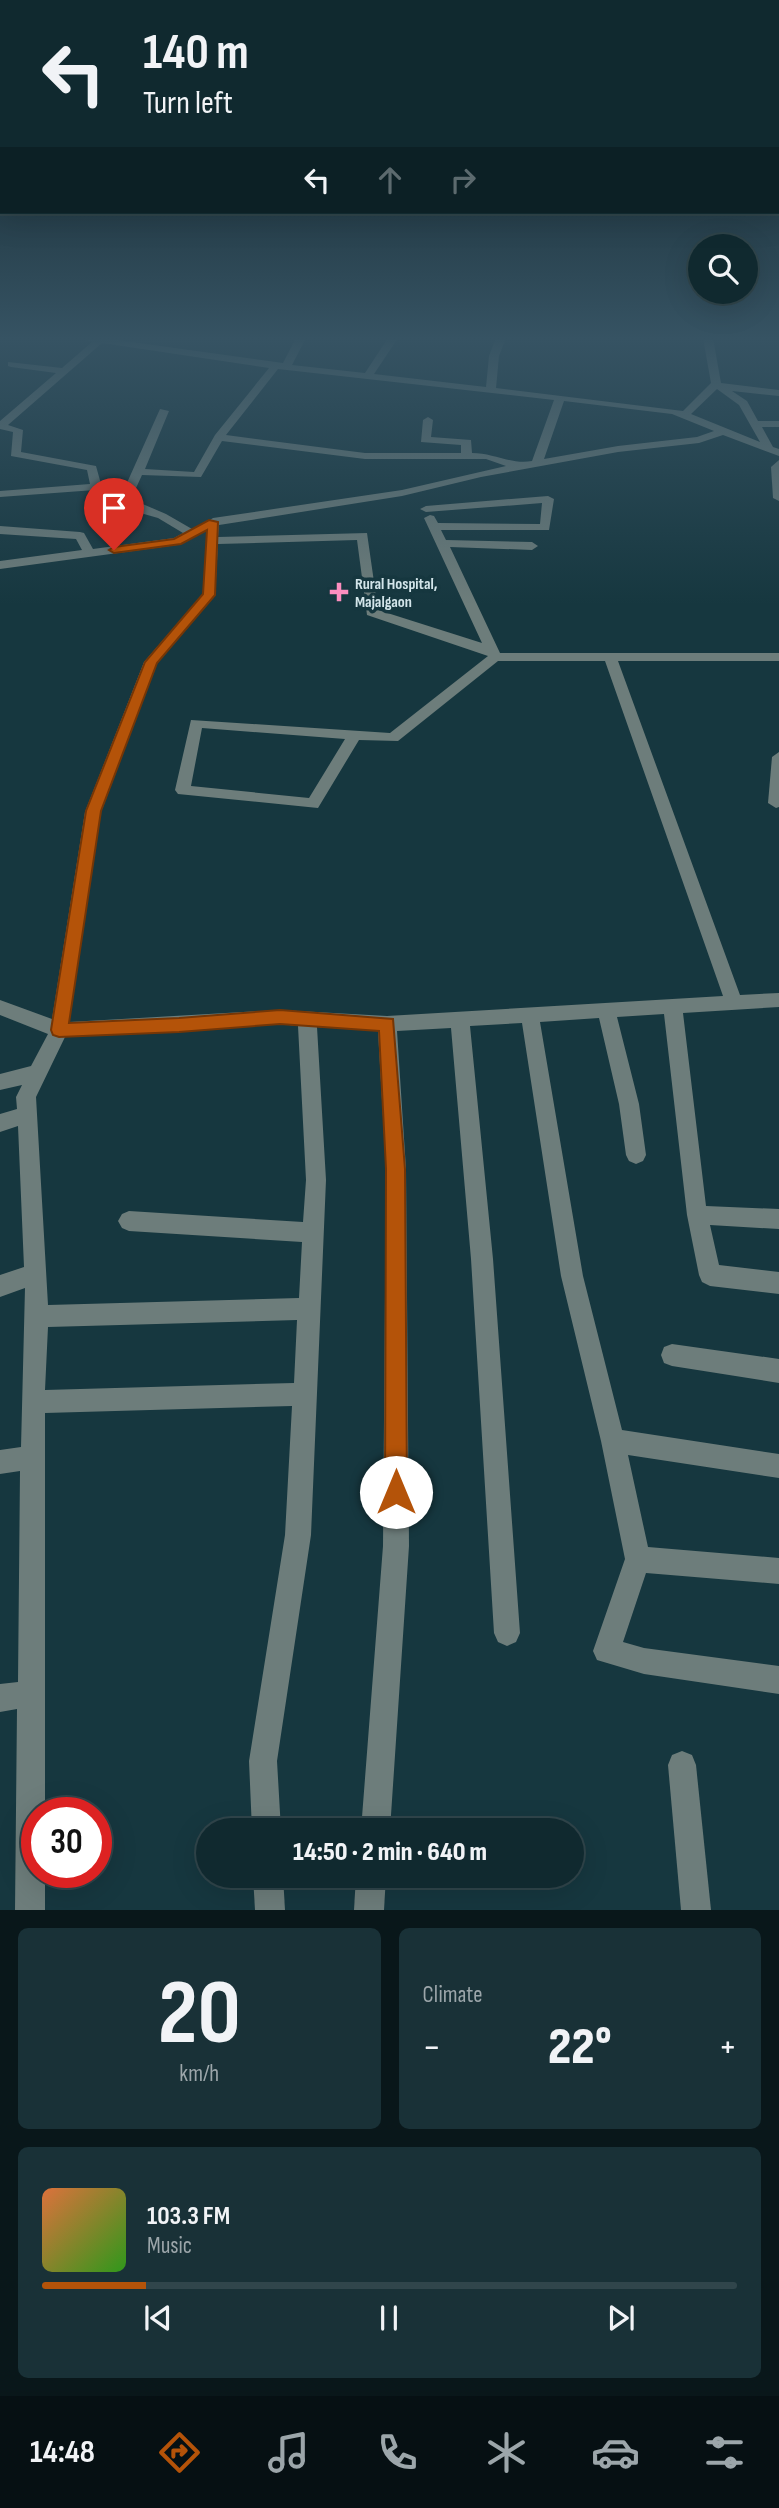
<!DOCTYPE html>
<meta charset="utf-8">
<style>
:root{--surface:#10292f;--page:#193137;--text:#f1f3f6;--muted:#9ca6aa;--line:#30454b;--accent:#b45309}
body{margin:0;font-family:"Sofia Sans Condensed",sans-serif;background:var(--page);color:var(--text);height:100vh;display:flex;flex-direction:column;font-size:26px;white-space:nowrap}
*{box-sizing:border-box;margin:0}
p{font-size:23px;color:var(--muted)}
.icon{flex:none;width:38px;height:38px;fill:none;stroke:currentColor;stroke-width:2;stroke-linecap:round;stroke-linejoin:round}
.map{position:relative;height:1910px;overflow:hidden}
.drawer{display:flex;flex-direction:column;gap:18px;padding:18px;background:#09171a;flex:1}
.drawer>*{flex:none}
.top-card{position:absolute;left:0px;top:0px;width:780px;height:214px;box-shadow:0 7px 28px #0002,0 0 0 2px var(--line);background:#10292f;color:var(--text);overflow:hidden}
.controls{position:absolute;left:688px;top:234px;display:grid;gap:14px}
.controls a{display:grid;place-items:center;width:70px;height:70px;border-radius:50%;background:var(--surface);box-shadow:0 7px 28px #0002,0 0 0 2px var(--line);font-size:35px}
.speed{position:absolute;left:21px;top:1797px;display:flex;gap:14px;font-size:35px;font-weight:700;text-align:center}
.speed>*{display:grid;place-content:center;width:91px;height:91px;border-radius:50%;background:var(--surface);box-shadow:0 7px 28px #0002,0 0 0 2px var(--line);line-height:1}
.speed .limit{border:10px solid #d22;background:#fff;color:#111}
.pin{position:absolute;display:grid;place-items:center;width:60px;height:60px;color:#fff;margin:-72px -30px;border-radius:50% 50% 50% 0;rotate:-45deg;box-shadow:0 0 7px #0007}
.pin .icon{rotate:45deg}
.me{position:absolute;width:77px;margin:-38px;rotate:0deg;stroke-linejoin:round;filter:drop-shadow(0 0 5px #0008)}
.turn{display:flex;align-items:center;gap:24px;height:147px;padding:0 28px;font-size:32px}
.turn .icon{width:91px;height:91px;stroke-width:2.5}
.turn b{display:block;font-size:49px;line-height:60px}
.lanes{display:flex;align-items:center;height:66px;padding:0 28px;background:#0003;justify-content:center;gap:35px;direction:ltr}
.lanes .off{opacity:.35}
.big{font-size:52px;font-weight:800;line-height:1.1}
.drawer .card{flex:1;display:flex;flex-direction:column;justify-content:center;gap:10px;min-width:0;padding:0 24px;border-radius:10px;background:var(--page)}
.drawer .dial{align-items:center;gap:0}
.dial b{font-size:91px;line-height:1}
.song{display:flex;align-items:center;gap:21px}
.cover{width:84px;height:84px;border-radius:10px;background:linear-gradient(135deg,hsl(20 70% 55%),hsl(110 70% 35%))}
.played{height:7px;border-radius:4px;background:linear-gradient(90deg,var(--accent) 15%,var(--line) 15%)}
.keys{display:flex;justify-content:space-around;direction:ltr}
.heat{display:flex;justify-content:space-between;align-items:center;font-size:38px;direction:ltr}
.drawer .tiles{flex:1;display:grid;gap:18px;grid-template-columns:1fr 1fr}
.card:last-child{grid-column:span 2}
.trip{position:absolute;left:196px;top:1818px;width:388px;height:70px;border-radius:35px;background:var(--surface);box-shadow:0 7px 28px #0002,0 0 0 2px var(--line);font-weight:800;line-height:70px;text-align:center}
.menu{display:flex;height:112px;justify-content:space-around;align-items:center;background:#061013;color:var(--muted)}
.menu .icon{width:49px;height:49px}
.menu .selected{color:var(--accent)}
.menu b{font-size:32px;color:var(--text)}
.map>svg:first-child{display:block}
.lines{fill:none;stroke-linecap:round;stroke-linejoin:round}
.minor{fill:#6d7d7b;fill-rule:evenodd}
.route{fill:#b45309;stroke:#753606;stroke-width:2}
.poi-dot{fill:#fd8ebf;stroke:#16373f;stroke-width:2.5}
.labels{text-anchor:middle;stroke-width:7;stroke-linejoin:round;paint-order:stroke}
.far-poi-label{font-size:16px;font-weight:bold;fill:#d3e5ea;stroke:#16373f;text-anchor:start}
</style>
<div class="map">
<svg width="779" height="1910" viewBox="0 0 779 1910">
<rect width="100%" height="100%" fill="#16373f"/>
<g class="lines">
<g class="minor">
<path d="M79 338H103L283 363 296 338H306L292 365 365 373 388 338H398L374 374 486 387 489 356 496 338H506L499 356 496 388 683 411 711 383 703 338H713L721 383 779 390V396L732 391 747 401 758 421H779V427H762L773 447 779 449V456L723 435 699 443 618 452 481 477 402 496 219 525 218 537 367 533 378 610 482 643 424 518 430 515 434 516 438 523 540 524 542 503 426 512 420 509 426 506 548 496 554 499 549 530H441L446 540 532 542 538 546 532 550 450 547 500 653H779V661H618L740 995 779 993V1007L683 1013 706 1206 779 1209V1229L710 1225 719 1265 779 1272V1294L710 1286 702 1282 699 1275 687 1215 664 1014 617 1017 639 1104 646 1155 643 1161 636 1164 629 1161 626 1155 619 1104 599 1018 540 1022 583 1276 622 1430 779 1454V1478L628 1455 648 1547 779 1558V1584L646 1573 623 1642 644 1648 779 1666V1694L644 1674 597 1660 593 1651 625 1559 601 1441 561 1276 522 1023 470 1026 493 1259 520 1633 516 1642 507 1646 498 1642 494 1633 471 1259 451 1028 397 1031 406 1169 409 1546 390 1830H361L383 1546 386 1169 378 1031 317 1027 326 1180 311 1535 277 1761 281 1830H252L249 1761 285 1535 292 1406 45 1413V1813H37V1872H45V1910H15L17 1709 0 1712V1684L18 1682 20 1471 0 1474V1450L21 1447 25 1288 0 1297V1275L24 1267 18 1126 0 1132V1114L17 1109 16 1097 22 1085 0 1090V1074L31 1066 48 1034 0 1015V1000L52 1019 85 812 144 662 203 594 207 529 177 545 0 569V561L82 550 76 539 0 534V526L80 532 84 533 93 549 174 538 183 533 158 518 144 514 95 490 0 497V491L90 484 87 470 11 456 13 432 0 429V421L56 373 11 367 8 366V362L62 368 92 342ZM102 343 269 368 215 435 194 472 145 469 169 411 160 409 122 494 101 484 96 466 21 452 23 430 8 425ZM278 369 554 400 532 461C512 465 494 453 472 453L471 440 431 437 433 420 428 417 423 420 421 442 461 445V453H365L226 435ZM717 389 739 405 760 442 691 414ZM564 401 672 414 714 431 697 437 618 446 544 459ZM222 441 365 459H486L506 466 402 490 213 518 207 522V529L201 525 192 529 166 514 131 499 142 475 201 477ZM357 540 367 615 488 656 390 733 191 720 175 790 178 794 318 808 359 740 398 741 498 661H605L723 996 387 1016 280 1010 69 1022 101 812 157 663 215 595 218 544ZM202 728 345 739 309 798 191 786ZM280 1024 298 1026 306 1180 303 1222 129 1211 122 1214 118 1221 122 1228 129 1231 302 1242 299 1298 48 1305 36 1097 65 1037ZM297 1320 294 1383 45 1390 48 1327Z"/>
<polygon points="779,460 779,501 773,498 771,467"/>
<polygon points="779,752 779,807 776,808 768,803 772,757"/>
<polygon points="672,1344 779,1359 779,1383 672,1366 664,1363 661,1355 664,1347"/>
<polygon points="682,1751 692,1755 696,1765 711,1910 681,1910 668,1765 672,1755"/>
<polygon points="253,1876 283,1876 285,1910 255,1910"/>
<polygon points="356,1876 386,1876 384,1910 354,1910"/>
</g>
</g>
<linearGradient id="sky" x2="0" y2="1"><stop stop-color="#0c1e23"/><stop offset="0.56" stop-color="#365363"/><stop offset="1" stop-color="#365363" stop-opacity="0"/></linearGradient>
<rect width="779" height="605" fill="url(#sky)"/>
<polygon class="route" points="209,520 218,522 215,595 157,663 101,811 69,1023 179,1018 280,1010 393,1019 405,1169 407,1492 404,1500 396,1503 388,1500 385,1492 386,1169 379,1031 280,1024 179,1032 59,1037 53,1035 51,1030 86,811 145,662 203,594 207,530 181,544 114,553 109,550 114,547 174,539"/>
<path class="poi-dot" d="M335.5 581.5h7v7h7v7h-7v7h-7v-7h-7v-7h7z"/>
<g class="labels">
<g class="far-poi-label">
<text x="355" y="589">Rural Hospital,<tspan x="355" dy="18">Majalgaon</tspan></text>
</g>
</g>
</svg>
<div class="controls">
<a><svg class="icon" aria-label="search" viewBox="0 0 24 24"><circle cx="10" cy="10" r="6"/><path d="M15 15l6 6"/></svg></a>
</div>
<div class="speed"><div class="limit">30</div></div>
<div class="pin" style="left:114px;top:550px;background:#d93025"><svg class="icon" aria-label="arrive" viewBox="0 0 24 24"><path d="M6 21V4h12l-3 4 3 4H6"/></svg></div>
<svg class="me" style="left:396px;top:1492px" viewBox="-20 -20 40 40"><circle r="19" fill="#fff"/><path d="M0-13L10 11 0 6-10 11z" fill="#b45309"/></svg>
<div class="trip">14:50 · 2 min · 640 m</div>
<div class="top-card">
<div class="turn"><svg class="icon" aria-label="left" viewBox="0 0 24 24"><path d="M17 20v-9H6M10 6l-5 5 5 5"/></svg><div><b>140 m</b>Turn left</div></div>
<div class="lanes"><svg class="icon" aria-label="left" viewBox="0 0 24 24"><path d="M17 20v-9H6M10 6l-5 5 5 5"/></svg><svg class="icon off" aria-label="ahead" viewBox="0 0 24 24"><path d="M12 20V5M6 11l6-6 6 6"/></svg><svg class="icon off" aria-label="right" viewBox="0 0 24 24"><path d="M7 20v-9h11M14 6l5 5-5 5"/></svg></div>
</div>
</div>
<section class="drawer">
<div class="tiles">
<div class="card dial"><b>20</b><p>km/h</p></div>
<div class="card"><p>Climate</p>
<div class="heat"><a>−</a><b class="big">22°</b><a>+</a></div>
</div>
<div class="card">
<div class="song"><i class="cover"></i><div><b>103.3 FM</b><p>Music</p></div></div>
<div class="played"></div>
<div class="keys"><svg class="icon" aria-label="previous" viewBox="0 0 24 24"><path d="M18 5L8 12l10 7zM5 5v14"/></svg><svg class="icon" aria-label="pause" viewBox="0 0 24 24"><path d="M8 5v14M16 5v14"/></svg><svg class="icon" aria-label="next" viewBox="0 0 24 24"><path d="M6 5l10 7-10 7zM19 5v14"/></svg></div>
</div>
</div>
</section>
<nav class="menu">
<b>14:48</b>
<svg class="icon selected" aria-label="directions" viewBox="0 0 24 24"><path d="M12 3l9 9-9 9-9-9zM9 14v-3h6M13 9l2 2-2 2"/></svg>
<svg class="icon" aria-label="music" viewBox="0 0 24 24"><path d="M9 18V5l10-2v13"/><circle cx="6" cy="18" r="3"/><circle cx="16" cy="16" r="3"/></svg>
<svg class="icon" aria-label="phone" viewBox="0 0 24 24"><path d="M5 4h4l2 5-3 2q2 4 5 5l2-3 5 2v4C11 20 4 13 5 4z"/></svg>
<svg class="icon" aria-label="climate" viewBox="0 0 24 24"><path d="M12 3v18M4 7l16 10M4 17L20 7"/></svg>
<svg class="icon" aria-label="car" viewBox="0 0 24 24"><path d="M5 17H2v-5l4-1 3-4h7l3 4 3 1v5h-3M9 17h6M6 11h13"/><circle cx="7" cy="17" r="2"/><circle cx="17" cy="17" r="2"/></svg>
<svg class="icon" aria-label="filters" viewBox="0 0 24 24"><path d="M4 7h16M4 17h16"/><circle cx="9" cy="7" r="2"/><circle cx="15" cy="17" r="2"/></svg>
</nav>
